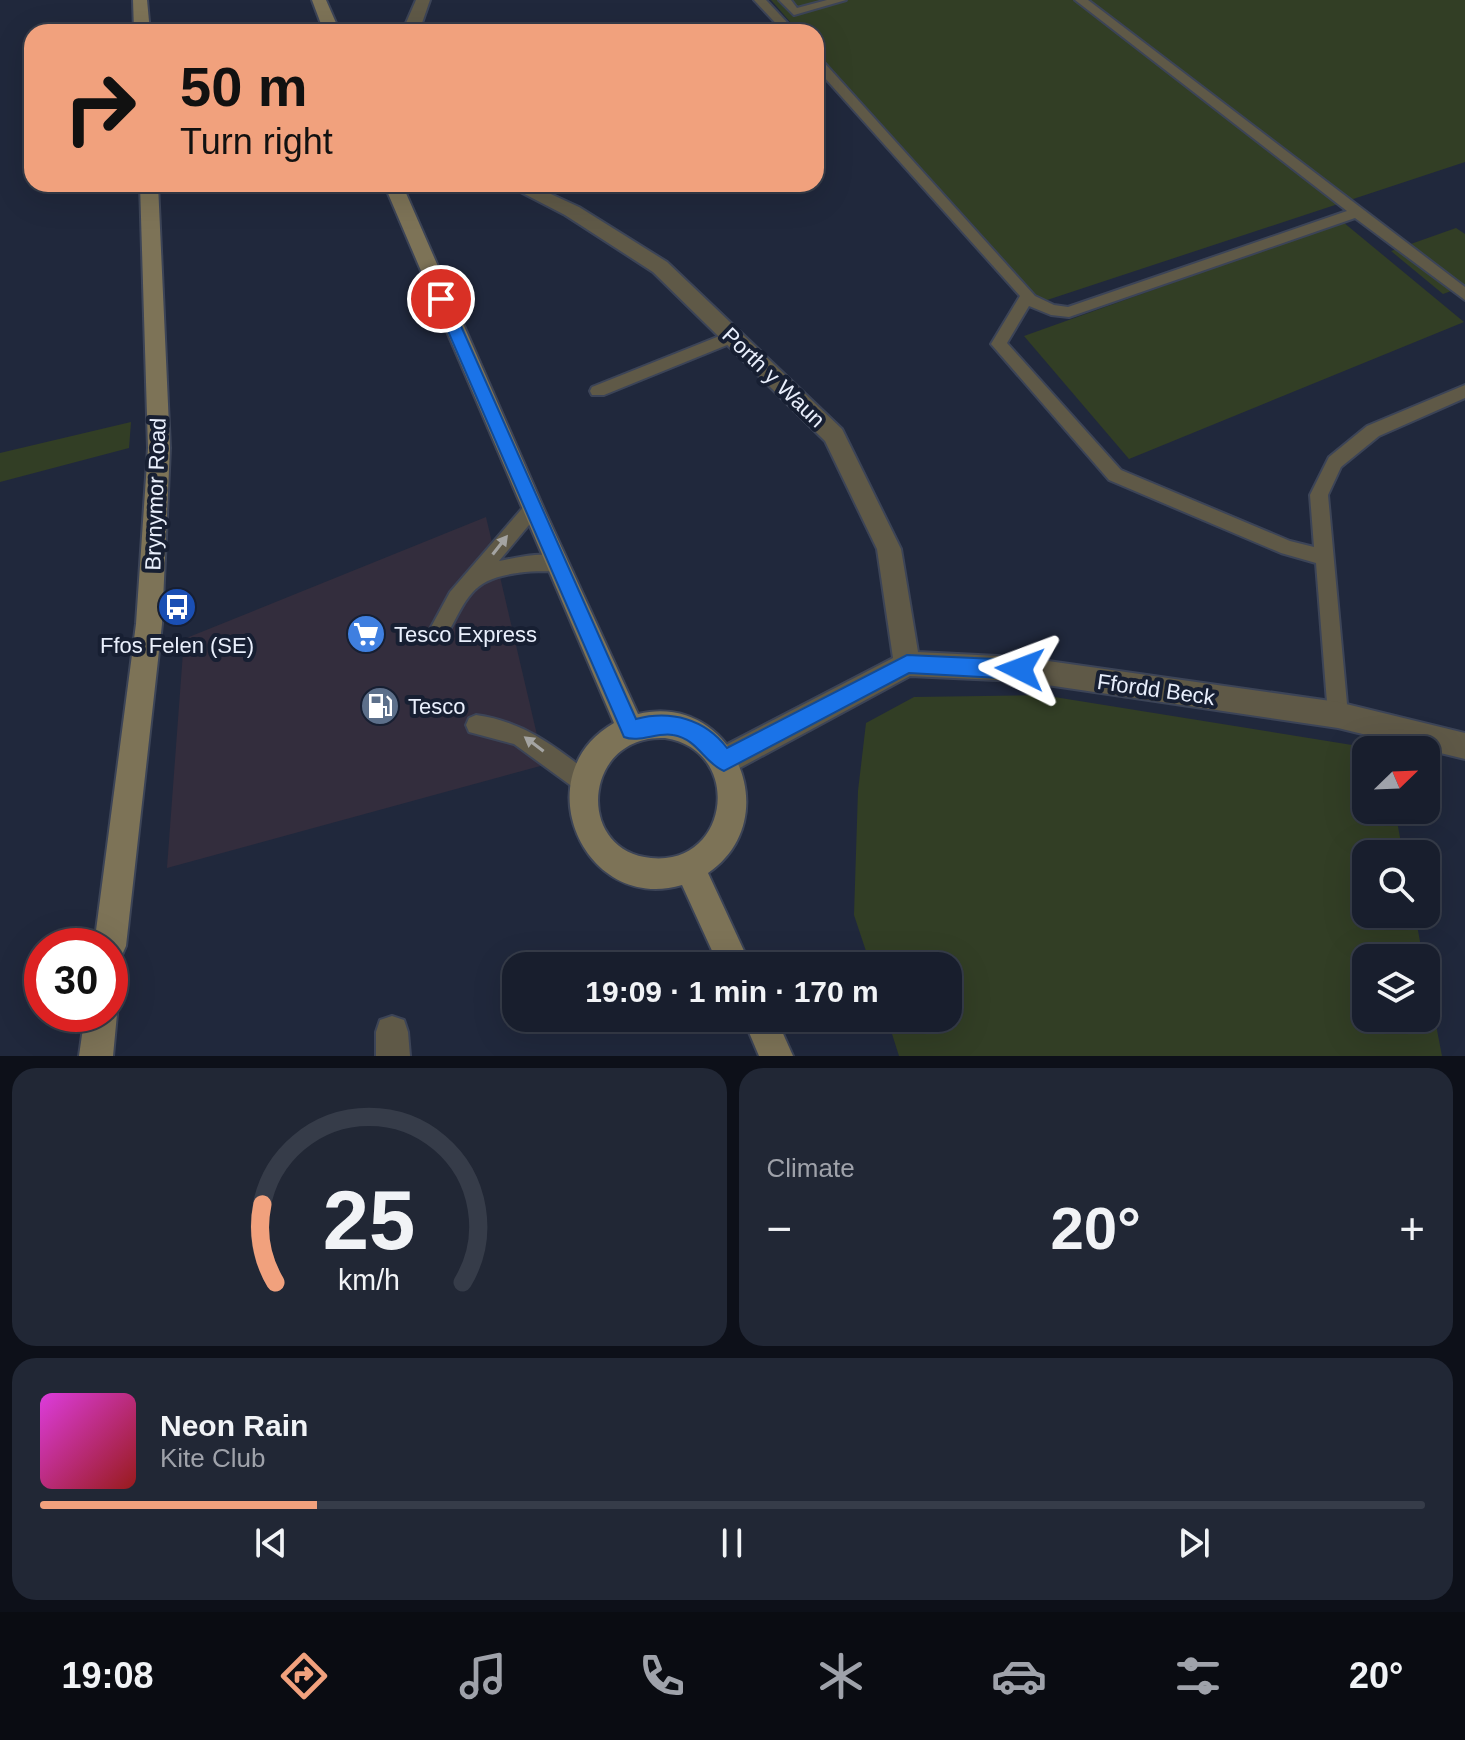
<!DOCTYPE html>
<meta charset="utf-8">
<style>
:root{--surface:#181e2d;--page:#212735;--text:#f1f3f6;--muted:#9fa2aa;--line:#363c49;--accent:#f1a17d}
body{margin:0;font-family:Helvetica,sans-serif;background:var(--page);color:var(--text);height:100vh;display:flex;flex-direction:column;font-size:30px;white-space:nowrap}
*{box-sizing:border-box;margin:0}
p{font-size:26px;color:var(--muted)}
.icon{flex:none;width:44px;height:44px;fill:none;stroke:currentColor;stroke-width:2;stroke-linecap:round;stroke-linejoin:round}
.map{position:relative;height:1056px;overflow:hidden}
.details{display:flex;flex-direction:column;gap:12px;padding:12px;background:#0d1019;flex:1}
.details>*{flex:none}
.hud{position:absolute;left:24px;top:24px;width:800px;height:168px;border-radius:24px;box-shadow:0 8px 32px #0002,0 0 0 2px var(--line);background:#f1a17d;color:#111;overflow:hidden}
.needle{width:52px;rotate:67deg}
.buttons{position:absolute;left:1352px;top:736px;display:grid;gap:16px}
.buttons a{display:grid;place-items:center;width:88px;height:88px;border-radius:16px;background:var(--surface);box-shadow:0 8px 32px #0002,0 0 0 2px var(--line);font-size:40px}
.speed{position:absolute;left:24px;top:928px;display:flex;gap:16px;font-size:40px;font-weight:700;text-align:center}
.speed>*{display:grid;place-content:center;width:104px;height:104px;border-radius:50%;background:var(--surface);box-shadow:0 8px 32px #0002,0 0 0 2px var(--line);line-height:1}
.speed .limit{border:12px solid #d22;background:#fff;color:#111}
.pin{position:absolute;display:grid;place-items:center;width:68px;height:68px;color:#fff;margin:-34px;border:4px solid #fff;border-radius:50%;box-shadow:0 2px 8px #0007}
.me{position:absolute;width:88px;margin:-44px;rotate:273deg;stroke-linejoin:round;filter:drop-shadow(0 0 6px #0008)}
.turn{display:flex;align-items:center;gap:28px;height:168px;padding:0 24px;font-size:36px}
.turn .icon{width:104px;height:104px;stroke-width:2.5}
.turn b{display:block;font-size:56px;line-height:68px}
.big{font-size:60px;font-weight:600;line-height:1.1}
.details .tile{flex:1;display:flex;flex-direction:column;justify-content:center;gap:12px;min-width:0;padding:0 28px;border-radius:24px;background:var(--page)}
.details .dial{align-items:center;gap:0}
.dial svg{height:208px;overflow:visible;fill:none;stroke:var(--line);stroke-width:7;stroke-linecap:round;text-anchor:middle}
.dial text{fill:var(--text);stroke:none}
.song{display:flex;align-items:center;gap:24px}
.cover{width:96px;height:96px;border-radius:12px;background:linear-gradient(135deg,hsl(300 70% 55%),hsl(0 70% 35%))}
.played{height:8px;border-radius:4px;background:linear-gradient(90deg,var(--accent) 20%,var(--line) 20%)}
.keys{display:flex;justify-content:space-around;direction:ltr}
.heat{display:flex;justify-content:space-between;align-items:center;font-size:44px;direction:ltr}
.details .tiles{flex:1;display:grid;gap:12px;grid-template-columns:1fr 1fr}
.tile:last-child{grid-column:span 2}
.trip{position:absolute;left:502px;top:952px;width:460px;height:80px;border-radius:24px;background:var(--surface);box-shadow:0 8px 32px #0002,0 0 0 2px var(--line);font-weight:600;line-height:80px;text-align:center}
.tabs{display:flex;height:128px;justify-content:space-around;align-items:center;background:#0a0c12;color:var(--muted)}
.tabs .icon{width:56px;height:56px}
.tabs .active{color:var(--accent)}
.tabs b{font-size:36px;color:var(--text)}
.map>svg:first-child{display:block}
.commercial{fill:#332d3d}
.green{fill:#323e25}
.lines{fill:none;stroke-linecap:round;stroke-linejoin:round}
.lane-casing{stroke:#3c4457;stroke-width:4}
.street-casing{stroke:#3c4457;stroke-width:4}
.secondary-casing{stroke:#3c4457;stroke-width:4}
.lane{fill:#5f5947;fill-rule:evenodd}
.street{fill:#5f5947;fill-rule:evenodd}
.secondary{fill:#7d7357;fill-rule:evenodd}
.oneway{fill:#a4a4a2}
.route{fill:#1a73e8;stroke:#114b97;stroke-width:2}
.labels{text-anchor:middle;stroke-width:8;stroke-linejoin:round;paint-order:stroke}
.street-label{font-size:22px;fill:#e9effc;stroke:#171f32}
.poi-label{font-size:22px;fill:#e9effc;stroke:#171f32;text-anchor:start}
</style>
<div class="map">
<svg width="1465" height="1056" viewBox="0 0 1465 1056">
<rect width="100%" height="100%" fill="#20283c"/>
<polygon class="commercial" points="486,517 544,765 167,868 184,639"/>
<g class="green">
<polygon points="771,0 1465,0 1465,162 1032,305 816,52 816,32 799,32"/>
<polygon points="1343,222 1464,322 1129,459 1024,336"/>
<polygon points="1456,228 1465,234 1465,286 1443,294 1391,251"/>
<polygon points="131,422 129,448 0,482 0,453"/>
<polygon points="1042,695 1383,750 1366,750 1366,810 1395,810 1403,854 1366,854 1366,914 1415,914 1423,958 1366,958 1366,1018 1426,1018 1426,973 1442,1056 899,1056 887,1018 948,1018 948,966 871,966 854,915 858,791 866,723 914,697"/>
</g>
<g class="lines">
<defs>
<g id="lane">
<polygon points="754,0 766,0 796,32 784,32"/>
<polygon points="779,0 791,0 797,8 827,0 846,0 794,15"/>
<polygon points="1075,0 1088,0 1465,287 1465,300 1355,218 1069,317 1051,315 1029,306 1007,343 1121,470 1290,541 1314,547 1310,495 1329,457 1367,426 1465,385 1465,398 1379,436 1341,467 1328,495 1348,715 1345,722 1338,725 1331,722 1328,715 1316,563 1281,553 1109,480 991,344 1020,296 816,68 816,57 820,58 1035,296 1054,305 1068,307 1347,211"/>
<polygon points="732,331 737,333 740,337 737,341 604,395 592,395 590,391 592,387"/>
<path d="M532 502 538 504 541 509 538 514 499 561C519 557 543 551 563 557L565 563 563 569C550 573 537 570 525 572 473 578 470 592 447 635L440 638 433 635 430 629 450 592 526 504Z"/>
<path d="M476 715C523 721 556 747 593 776L596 783 593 790 585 794 577 790 514 744 469 732 466 725 469 718Z"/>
</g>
<g id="street">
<polygon points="416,0 430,0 422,23 422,32 406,32 406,23"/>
<polygon points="505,184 529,184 579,207 667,262 842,429 901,549 918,652 1020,657 1338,702 1465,733 1465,759 1338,728 1020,681 910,676 734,771 724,775 714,771 710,761 714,751 893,658 877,549 825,441 653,272 565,215"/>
<polygon points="392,1016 404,1020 408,1032 410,1056 376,1056 376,1032 380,1020"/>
</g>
<g id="secondary">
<polygon points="133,0 147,0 150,32 134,32"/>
<polygon points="312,0 326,0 340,32 324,32"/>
<polygon points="140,184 158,184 170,448 162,624 126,946 121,957 110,962 110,946 94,946 136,624 148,448"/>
<path d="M384 184H402L544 509 638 714C732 691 788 818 708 873L751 966H719L682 885C583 914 524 774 614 723ZM665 738C744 750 730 866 651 858 574 851 583 734 665 738Z"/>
<polygon points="110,1002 117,1014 113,1056 79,1056 85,1014 110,1014"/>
<polygon points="743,1018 776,1018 793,1056 759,1056"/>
</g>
</defs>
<use href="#lane" class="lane-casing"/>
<use href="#street" class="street-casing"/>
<use href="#secondary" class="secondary-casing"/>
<use href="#lane" class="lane"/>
<use href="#street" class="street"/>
<use href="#secondary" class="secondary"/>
</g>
<defs><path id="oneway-solid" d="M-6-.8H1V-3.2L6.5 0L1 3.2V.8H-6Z" transform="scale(2)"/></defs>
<g class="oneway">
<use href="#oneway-solid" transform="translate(500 545) rotate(-52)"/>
<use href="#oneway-solid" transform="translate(534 744) rotate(-143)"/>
</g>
<path class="route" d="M441 293 449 299 636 719C671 710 705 719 727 748L907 655 1020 660 1027 663 1030 669 1027 676 1020 679 909 673 724 771C704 763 698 739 673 735 657 732 639 743 624 737L434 299Z"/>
<defs>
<symbol id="bus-disc" viewBox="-11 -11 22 22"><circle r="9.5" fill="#1a4fb4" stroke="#171f32"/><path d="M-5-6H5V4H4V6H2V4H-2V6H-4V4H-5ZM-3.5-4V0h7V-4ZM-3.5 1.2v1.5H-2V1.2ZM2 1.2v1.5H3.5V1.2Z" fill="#fff"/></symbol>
<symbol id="supermarket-disc" viewBox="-11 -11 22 22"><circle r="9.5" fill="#3f7fe0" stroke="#171f32"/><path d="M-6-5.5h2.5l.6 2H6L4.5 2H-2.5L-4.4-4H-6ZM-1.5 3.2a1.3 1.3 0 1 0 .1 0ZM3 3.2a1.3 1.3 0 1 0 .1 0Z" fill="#fff"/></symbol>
<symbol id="fuel-disc" viewBox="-11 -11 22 22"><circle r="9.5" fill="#5c6f8a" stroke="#171f32"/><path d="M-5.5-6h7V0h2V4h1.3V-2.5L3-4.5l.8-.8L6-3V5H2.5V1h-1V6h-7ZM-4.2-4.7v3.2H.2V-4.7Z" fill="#fff"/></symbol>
</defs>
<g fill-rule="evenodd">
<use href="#bus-disc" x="155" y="585" width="44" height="44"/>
<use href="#supermarket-disc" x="344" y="612" width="44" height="44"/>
<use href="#fuel-disc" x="358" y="684" width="44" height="44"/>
</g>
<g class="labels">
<g class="street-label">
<text transform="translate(774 377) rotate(44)" y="8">Porth y Waun</text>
<text transform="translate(155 494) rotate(-88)" y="8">Brynymor Road</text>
<text transform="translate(1156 689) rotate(8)" y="8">Ffordd Beck</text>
</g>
<g class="poi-label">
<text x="394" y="642">Tesco Express</text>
<text x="177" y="653" text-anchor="middle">Ffos Felen (SE)</text>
<text x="408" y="714">Tesco</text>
</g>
</g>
</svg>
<div class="buttons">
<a><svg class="needle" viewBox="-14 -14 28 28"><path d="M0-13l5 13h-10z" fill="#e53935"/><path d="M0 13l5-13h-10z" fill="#9fa2aa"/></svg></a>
<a><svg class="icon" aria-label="search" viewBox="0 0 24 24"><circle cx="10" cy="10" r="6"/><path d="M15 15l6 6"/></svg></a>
<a><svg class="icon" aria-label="layers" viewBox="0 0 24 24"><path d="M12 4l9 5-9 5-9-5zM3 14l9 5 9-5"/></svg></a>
</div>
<div class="speed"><div class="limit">30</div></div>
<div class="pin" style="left:441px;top:299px;background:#d93025"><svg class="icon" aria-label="arrive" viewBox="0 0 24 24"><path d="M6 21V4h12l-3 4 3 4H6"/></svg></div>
<svg class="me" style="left:1020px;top:669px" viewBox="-20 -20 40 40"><path d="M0-17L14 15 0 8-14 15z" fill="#1a73e8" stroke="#fff" stroke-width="4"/></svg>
<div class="trip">19:09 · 1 min · 170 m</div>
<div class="hud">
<div class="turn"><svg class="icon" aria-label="right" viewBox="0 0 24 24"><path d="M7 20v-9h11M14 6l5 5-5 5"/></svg><div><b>50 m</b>Turn right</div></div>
</div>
</div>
<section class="details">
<div class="tiles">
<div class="tile dial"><svg viewBox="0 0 100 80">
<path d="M14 69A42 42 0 1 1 86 69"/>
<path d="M14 69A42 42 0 0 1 9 39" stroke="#f1a17d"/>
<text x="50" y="56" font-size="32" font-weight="700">25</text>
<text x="50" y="72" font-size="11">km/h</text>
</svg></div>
<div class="tile"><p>Climate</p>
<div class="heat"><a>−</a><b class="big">20°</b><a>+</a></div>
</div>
<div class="tile">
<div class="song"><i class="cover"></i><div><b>Neon Rain</b><p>Kite Club</p></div></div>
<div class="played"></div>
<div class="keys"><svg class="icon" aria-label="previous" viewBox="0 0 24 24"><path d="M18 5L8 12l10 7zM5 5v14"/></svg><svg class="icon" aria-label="pause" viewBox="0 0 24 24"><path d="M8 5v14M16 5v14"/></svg><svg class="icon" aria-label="next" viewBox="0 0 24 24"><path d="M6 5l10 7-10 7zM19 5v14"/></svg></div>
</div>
</div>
</section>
<nav class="tabs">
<b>19:08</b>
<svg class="icon active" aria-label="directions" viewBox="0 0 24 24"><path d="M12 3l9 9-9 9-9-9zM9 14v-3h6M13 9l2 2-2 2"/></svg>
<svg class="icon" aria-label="music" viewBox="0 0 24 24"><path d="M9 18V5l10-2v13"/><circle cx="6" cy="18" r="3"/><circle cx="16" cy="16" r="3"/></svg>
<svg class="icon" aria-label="phone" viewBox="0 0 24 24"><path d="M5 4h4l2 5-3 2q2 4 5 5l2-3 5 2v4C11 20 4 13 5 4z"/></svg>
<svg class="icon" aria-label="climate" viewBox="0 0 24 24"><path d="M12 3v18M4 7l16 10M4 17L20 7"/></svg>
<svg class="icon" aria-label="car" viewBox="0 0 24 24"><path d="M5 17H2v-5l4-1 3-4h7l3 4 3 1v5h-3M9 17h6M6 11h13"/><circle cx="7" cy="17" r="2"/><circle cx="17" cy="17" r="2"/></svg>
<svg class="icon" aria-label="filters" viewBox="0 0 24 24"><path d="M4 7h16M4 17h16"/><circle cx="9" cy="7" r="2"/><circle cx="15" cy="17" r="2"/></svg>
<b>20°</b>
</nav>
